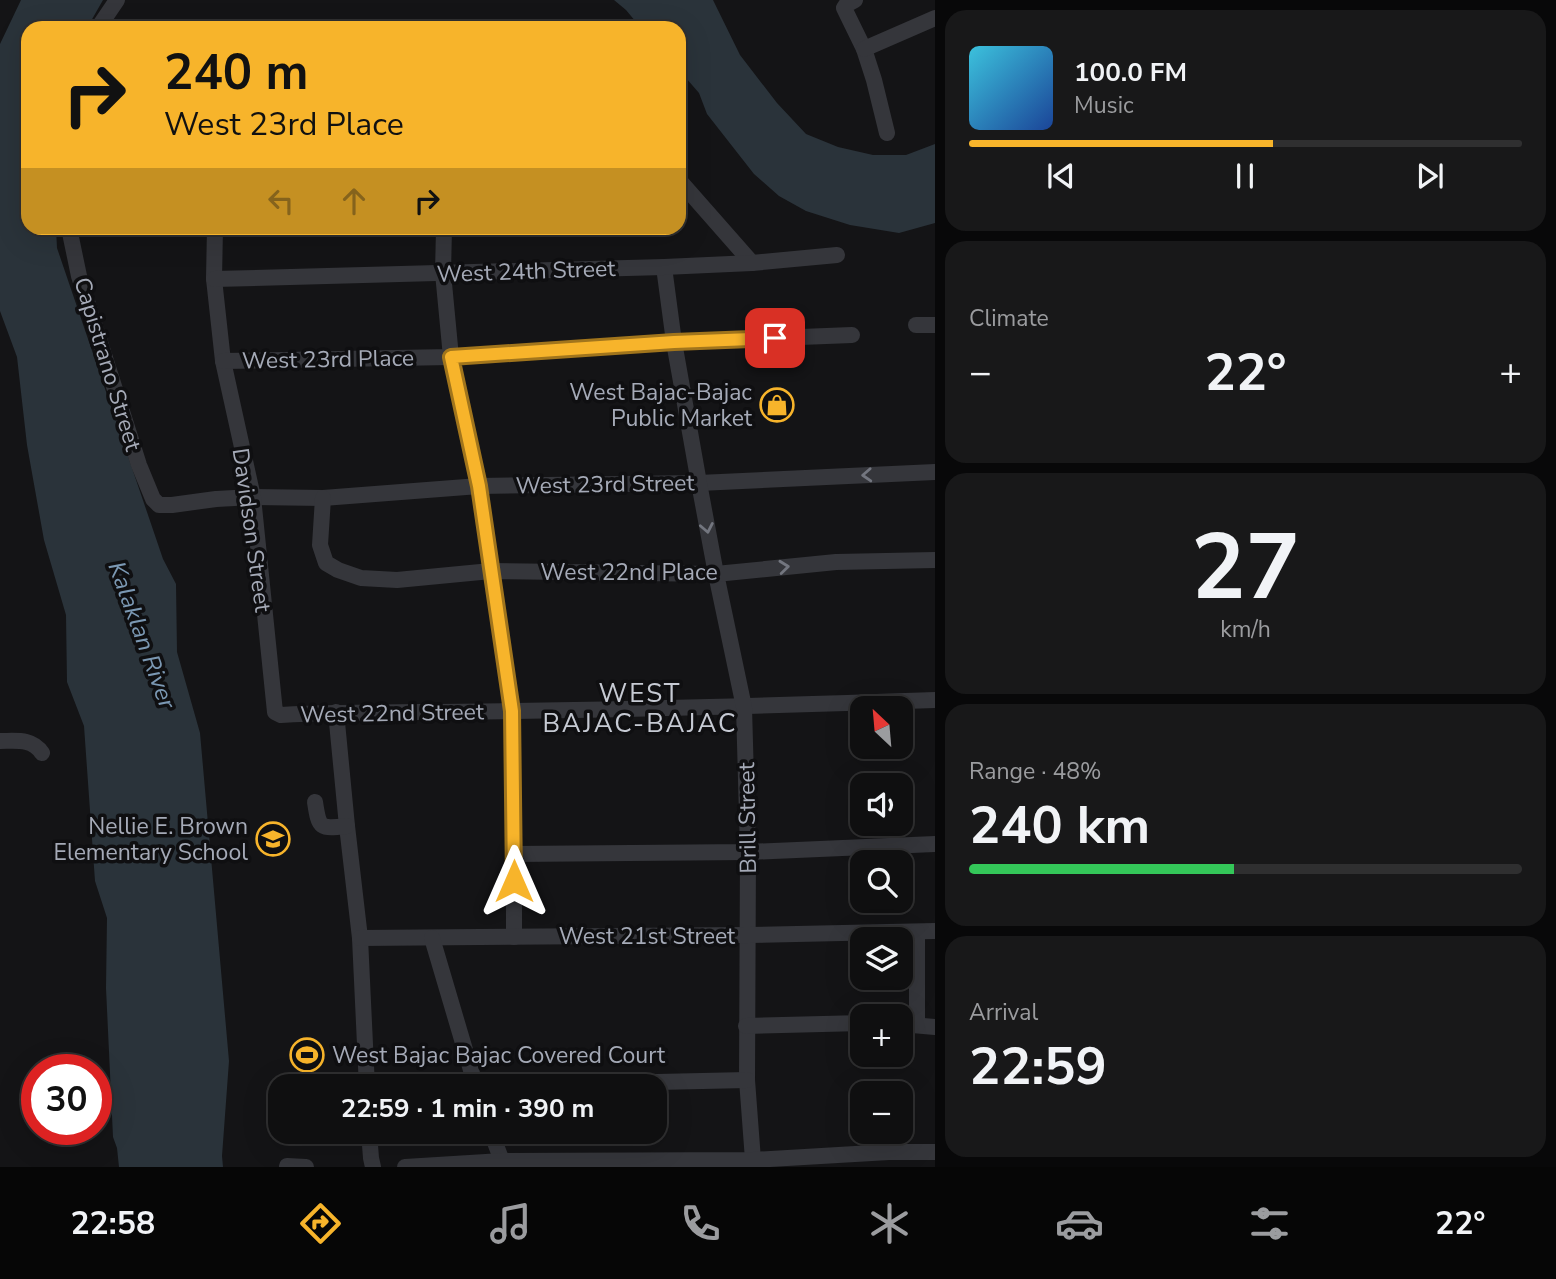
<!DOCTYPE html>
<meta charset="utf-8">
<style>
:root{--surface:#0f0f10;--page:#181819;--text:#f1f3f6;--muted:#9b9c9f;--line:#2f2f30;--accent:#f7b42b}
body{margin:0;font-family:"Nunito Sans",sans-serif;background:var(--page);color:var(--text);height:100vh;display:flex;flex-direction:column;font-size:26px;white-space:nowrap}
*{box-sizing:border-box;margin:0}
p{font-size:23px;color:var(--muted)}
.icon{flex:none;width:38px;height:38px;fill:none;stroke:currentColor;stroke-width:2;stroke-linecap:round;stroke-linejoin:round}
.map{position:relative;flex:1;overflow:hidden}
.side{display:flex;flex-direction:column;gap:10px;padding:10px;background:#080809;width:621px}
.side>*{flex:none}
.hud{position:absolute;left:21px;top:21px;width:665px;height:214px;border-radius:21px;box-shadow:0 7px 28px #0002,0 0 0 2px var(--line);background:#f7b42b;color:#111;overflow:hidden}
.needle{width:46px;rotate:334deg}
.tools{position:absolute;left:850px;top:696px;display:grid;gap:14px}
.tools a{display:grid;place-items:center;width:63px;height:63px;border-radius:14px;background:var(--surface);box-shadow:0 7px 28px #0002,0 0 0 2px var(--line);font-size:35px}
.speed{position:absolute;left:21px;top:1054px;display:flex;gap:14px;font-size:35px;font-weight:700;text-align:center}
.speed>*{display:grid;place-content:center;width:91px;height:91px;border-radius:50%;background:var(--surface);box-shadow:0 7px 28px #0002,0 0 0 2px var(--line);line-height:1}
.speed .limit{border:10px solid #d22;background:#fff;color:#111}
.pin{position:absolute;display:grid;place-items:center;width:60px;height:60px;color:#fff;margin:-30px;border-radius:14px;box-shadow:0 4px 10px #0006}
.me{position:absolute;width:77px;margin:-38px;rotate:0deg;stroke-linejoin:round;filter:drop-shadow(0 0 5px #0008)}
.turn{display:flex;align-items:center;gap:24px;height:147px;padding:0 28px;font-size:32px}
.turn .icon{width:91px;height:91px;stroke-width:2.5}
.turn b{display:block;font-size:49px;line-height:60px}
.lanes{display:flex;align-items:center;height:66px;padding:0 28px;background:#0003;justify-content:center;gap:35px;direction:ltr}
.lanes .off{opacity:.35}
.big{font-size:52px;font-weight:700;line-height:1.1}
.side .widget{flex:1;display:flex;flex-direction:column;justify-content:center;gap:10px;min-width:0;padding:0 24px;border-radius:21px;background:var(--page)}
.side .dial{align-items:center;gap:0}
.dial b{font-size:91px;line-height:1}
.song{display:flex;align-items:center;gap:21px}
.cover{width:84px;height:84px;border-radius:10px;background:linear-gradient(135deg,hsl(190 70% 55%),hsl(220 70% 35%))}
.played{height:7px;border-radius:4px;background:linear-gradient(90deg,var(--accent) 55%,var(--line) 55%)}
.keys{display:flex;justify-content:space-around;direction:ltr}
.heat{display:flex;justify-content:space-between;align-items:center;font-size:38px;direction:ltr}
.charge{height:10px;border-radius:5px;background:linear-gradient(90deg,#34c759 48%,var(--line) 0)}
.trip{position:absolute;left:268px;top:1074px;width:399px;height:70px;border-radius:21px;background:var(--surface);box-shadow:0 7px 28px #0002,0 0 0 2px var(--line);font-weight:700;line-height:70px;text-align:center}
.dock{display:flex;height:112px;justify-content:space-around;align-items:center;background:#060606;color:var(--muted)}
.dock .icon{width:49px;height:49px}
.dock .active{color:var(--accent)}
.dock b{font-size:32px;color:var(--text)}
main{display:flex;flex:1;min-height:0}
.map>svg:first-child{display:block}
.water{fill:#2a333a}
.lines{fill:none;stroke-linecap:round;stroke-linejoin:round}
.minor{stroke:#35363b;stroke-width:16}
.oneway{stroke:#73767f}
.route-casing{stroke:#a1751c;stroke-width:18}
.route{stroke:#f7b42b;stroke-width:12}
.labels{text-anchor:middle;stroke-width:7;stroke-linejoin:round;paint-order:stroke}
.street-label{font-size:23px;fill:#a5aab7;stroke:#0f0f11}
.poi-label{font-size:23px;fill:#a5aab7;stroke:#0f0f11;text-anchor:end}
.water-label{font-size:24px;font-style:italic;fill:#7b98b3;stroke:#0f0f11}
.quarter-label{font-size:26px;letter-spacing:2px;fill:#c6cad3;stroke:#0f0f11}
</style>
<main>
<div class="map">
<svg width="935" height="1167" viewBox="0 0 935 1167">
<rect width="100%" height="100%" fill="#141416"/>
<g class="water">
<polygon points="21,0 103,0 87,28 28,28 28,228 56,228 57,248 163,559 176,584 177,652 200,733 229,1061 222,1156 223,1167 119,1167 117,1148 113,1137 106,988 107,918 95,881 84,726 67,682 66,615 44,540 27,445 17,357 0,311 0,44"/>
<polygon points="614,0 713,0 740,55 777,103 806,134 838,147 873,155 906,155 935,144 935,223 899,233 850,225 806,211 779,196 754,174 707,114 699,93 679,70 679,28 641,28 626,10"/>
</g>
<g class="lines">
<g class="minor">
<polyline points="855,0 846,5 844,8 864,49 874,80 887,133"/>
<polyline points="98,28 117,0"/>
<polyline points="864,49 935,18"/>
<polyline points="679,180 752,263"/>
<polyline points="69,228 79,276 118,399 139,465 153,499 159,505 172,505 216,499 253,497 323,498 479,486 699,483 935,472"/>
<path d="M215 228 214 279 223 361 253 497 275 712 281 715C359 711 437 713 515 711 655 709 795 705 935 700"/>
<polyline points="444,228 443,273 451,357 479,486 512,711 514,854 514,937"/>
<polyline points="664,267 674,342 699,483 716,574 744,707 748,852 747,1080 753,1160 750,1167"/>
<polyline points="214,279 664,267 752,263 837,255"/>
<polyline points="916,325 935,325"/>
<polyline points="223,361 451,357 674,342 852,335"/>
<polyline points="323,498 320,545 326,563 338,570 361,578 397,580 491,571 716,574 836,562 935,560"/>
<polyline points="336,712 347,826 360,938 367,1087"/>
<path d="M0 741C16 741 32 738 42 753"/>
<path d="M315 802C319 829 320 829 347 826"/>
<polyline points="514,854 748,852 935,844"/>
<polyline points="360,938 748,935 935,931"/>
<polyline points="432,938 476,1087"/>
<polyline points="901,1024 935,1027"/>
<polyline points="917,1025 917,932"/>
<polyline points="746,1026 863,1023"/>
<polyline points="548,1087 567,1084 747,1080"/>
<polyline points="369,1132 371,1158 373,1167"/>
<polyline points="491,1132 502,1161"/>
<polyline points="287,1137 369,1134"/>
<polyline points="287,1166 306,1167"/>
<polyline points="405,1167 502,1161 753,1160 889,1152 935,1152"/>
</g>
</g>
<defs><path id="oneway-chevron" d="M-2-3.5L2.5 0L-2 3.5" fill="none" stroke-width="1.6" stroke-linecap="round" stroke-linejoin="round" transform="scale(1.75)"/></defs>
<g class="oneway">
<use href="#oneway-chevron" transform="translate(867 475) rotate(177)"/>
<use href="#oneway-chevron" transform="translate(707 528) rotate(79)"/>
<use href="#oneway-chevron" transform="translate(784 567) rotate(-6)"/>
</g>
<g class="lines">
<defs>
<polyline id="route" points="514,881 512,711 479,486 451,357 674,342 775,338"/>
</defs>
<use href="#route" class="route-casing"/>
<use href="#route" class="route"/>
</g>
<defs>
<symbol id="shop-ring" viewBox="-11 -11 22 22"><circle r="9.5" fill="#0f0f11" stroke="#f7b42b" stroke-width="1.5"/><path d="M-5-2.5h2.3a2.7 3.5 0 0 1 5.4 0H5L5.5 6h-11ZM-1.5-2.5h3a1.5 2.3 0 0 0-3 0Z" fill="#f7b42b"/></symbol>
<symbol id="school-ring" viewBox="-11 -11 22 22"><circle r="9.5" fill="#0f0f11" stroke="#f7b42b" stroke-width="1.5"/><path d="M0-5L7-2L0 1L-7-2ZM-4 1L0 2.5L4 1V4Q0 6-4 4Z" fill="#f7b42b"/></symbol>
<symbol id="stadium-ring" viewBox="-11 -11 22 22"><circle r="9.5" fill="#0f0f11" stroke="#f7b42b" stroke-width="1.5"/><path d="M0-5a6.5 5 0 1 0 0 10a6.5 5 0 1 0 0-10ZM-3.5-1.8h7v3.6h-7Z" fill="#f7b42b"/></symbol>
</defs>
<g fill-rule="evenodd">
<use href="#shop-ring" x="758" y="386" width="38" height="38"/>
<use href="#school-ring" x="254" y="820" width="38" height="38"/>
<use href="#stadium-ring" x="288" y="1036" width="38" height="38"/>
</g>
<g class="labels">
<g class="street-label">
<text transform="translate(526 271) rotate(-2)" y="8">West 24th Street</text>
<text transform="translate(328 359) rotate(-1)" y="8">West 23rd Place</text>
<text transform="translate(108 364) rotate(73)" y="8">Capistrano Street</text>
<text transform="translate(605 484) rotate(-1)" y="8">West 23rd Street</text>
<text transform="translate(252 530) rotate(82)" y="8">Davidson Street</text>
<text x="629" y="580">West 22nd Place</text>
<text transform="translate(392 713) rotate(-1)" y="8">West 22nd Street</text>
<text transform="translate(747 818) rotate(-91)" y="8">Brill Street</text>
<text x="647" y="944">West 21st Street</text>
</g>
<g class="poi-label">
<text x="752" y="400">West Bajac-Bajac<tspan x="752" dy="26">Public Market</tspan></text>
<text x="248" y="834">Nellie E. Brown<tspan x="248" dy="26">Elementary School</tspan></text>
<text x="332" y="1063" text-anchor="start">West Bajac Bajac Covered Court</text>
</g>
<g class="water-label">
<text transform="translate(142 635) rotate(70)" y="8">Kalaklan River</text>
</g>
<g class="quarter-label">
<text x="640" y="702">WEST<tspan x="640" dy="30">BAJAC-BAJAC</tspan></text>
</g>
</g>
</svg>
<div class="tools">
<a><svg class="needle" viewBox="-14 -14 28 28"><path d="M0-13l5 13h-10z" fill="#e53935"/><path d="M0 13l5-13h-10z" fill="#9b9c9f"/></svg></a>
<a><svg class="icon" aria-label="sound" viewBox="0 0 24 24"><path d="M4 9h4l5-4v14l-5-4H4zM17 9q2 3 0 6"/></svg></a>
<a><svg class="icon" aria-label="search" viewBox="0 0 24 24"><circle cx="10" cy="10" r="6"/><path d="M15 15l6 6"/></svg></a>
<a><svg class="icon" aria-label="layers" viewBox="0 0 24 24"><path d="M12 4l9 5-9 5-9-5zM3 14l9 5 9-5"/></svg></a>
<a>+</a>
<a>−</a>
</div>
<div class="speed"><div class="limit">30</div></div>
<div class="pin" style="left:775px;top:338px;background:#d93025"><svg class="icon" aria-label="arrive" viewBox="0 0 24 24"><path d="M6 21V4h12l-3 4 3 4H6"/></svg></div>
<svg class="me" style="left:514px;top:881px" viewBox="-20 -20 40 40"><path d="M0-17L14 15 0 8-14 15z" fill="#f7b42b" stroke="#fff" stroke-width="4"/></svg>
<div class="trip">22:59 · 1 min · 390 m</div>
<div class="hud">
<div class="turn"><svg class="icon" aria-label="right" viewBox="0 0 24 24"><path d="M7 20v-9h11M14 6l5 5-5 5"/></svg><div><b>240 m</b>West 23rd Place</div></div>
<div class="lanes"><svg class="icon off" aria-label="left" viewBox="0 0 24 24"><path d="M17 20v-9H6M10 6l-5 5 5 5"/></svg><svg class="icon off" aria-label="ahead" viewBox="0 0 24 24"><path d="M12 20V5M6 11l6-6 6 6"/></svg><svg class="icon" aria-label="right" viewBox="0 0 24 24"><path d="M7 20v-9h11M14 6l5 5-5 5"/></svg></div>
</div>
</div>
<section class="side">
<div class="widget">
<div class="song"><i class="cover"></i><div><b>100.0 FM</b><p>Music</p></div></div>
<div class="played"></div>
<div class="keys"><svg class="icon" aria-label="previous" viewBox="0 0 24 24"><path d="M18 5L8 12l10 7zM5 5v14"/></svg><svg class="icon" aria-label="pause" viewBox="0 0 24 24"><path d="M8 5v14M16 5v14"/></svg><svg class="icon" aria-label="next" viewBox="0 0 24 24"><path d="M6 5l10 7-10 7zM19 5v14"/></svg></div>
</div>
<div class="widget"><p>Climate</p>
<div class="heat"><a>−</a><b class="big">22°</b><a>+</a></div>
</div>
<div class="widget dial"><b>27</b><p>km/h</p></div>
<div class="widget"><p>Range · 48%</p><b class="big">240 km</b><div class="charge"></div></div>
<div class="widget"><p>Arrival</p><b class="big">22:59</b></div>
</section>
</main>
<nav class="dock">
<b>22:58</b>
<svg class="icon active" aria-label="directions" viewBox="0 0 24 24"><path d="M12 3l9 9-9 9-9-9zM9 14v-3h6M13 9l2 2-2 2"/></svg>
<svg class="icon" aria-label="music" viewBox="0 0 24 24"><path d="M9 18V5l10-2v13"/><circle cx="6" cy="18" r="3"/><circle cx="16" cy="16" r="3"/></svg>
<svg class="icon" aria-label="phone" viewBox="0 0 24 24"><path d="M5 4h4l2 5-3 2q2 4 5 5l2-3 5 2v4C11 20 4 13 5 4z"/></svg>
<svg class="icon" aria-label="climate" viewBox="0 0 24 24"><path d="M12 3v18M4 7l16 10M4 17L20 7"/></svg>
<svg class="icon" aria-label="car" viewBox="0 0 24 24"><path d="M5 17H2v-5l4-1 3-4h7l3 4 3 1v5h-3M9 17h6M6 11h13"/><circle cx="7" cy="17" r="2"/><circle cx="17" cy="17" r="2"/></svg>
<svg class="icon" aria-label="filters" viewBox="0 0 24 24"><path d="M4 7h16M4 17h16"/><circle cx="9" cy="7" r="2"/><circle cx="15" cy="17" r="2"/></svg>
<b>22°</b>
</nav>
